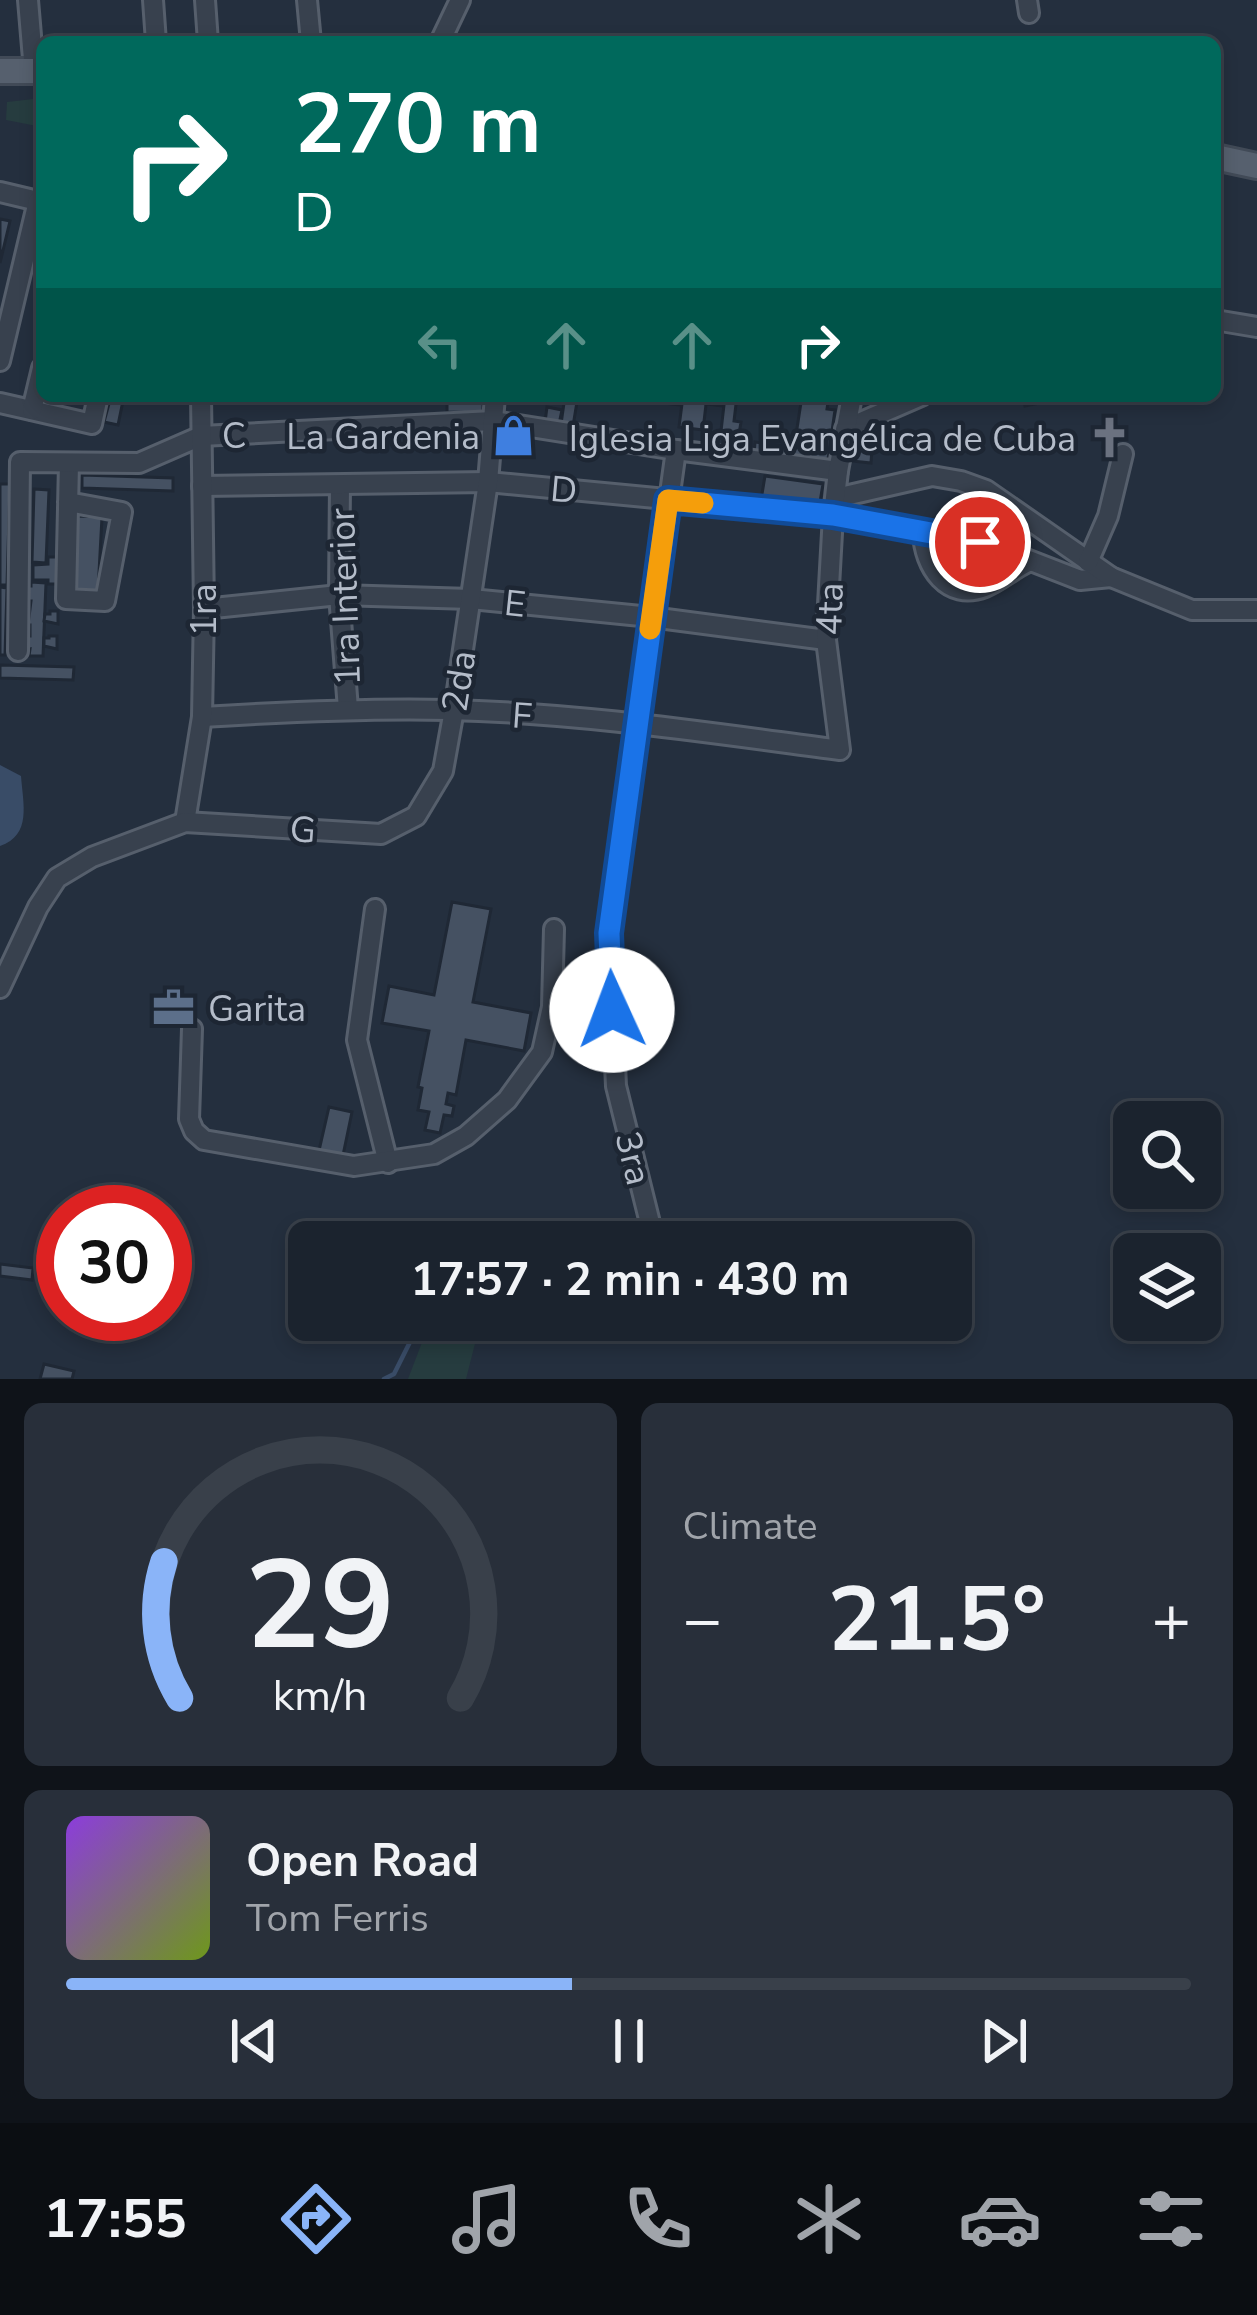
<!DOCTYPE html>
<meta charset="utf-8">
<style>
:root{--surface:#1b232e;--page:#282f3a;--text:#f1f3f6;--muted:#a0a4aa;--line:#39404a;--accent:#8ab4f8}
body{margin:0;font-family:"Nunito Sans",sans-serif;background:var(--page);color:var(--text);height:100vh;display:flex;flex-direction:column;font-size:45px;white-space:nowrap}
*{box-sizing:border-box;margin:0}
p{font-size:39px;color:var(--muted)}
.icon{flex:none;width:66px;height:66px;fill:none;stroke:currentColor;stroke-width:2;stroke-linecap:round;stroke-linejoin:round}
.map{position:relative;height:1379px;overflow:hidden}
.details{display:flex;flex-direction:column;gap:24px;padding:24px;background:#0f1319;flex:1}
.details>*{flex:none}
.hud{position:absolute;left:36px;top:36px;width:1185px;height:366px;border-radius:18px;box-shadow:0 6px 18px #0003,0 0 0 3px var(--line);background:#00695c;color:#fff;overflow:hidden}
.tools{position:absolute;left:1113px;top:1101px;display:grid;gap:24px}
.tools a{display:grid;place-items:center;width:108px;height:108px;border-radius:18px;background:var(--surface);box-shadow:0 6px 18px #0003,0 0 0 3px var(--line);font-size:60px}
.speed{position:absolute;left:36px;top:1185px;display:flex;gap:24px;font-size:60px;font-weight:700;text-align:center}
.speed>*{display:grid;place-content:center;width:156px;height:156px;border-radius:50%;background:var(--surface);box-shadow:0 6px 18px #0003,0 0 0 3px var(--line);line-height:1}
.speed .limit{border:18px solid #d22;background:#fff;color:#111}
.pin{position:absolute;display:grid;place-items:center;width:102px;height:102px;color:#fff;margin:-51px;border:6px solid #fff;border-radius:50%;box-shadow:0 3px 12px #0007}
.me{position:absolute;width:132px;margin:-66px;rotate:358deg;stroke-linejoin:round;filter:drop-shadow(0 0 9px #0008)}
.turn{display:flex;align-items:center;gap:42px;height:252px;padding:0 60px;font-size:54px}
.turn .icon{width:156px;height:156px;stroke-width:2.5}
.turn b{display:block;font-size:84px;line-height:102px}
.lanes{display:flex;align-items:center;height:114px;padding:0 60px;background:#0003;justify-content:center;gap:60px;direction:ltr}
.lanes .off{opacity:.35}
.big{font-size:90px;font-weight:700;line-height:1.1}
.details .card{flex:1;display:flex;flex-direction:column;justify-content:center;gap:18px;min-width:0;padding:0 42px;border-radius:18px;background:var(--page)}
.details .dial{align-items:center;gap:0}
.dial svg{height:312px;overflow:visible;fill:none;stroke:var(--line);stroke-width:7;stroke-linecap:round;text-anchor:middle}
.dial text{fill:var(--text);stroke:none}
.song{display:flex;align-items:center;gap:36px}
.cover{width:144px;height:144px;border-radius:18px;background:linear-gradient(135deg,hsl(270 70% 55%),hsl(80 70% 35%))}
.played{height:12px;border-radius:6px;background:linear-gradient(90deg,var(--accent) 45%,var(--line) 45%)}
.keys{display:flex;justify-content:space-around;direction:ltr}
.heat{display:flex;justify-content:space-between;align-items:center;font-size:66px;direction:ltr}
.details .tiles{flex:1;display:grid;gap:24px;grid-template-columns:1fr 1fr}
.card:last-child{grid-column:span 2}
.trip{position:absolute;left:288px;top:1221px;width:684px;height:120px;border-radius:18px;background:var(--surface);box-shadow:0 6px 18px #0003,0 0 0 3px var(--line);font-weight:700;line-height:120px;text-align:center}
.tab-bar{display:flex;height:192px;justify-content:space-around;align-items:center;background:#0b0e12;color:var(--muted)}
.tab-bar .icon{width:84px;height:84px}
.tab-bar .active{color:var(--accent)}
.tab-bar b{font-size:54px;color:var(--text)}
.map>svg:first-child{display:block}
.green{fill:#263c3f}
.water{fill:#394c67}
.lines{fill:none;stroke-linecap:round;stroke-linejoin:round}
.stream{stroke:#394c67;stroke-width:4.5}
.building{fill:#455162;stroke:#1f2835;stroke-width:3}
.minor-casing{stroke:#565f6c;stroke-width:24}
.major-casing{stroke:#414a57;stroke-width:30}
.minor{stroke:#38414e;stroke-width:18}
.major{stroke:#56606e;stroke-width:24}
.route-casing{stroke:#114b97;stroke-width:30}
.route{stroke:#1a73e8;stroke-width:21}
.slow{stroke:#f59e0b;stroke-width:21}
.labels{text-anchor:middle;stroke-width:9;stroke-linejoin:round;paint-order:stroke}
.street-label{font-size:36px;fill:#b4bcc9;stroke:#1d2633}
.poi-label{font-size:36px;fill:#b4bcc9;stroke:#1d2633;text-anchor:end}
</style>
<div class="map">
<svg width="1257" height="1379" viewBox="0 0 1257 1379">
<rect width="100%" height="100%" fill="#242f3e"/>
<g class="green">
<polygon points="42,98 42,127 6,120 7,102"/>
<polygon points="485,1218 530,1223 545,1234 538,1242 468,1242"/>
<polygon points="419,1320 481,1320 466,1379 408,1379 426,1332"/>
</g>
<path class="water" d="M0 765 21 776C23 804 32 835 0 846Z"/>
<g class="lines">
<g class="stream">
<polyline points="451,1242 458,1235"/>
<polyline points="384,1379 394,1374 417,1328 416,1320"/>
</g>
</g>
<g class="building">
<polygon points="0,219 10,221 0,263"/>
<polygon points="111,396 124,396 118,425 104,422"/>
<polygon points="447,396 483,397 483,413 447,412"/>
<polygon points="565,396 578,396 573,426 561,424"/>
<polygon points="647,396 683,396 681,405 664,403 665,398"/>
<polygon points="683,396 707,396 703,430 679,427"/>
<polygon points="707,396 725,396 724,406 706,404"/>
<polygon points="725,396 737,396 734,421 741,422 739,434 721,431"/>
<polygon points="802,396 829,396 827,409 835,410 827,466 792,461"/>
<polygon points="1023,396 1043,396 1044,402 1025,406"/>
<polygon points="547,407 562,410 559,424 545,422"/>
<polygon points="1105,429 1117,429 1116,448 1103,447"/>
<polygon points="755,442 794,447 792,461 754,455"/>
<polygon points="853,446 872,448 871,463 852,461"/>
<polygon points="82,475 173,478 173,491 82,488"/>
<polygon points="765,476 823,484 819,508 761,500"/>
<polygon points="0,484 10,484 7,585 0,585"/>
<polygon points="34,489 49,490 46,563 32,562"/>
<polygon points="77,516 102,517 98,591 74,590"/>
<polygon points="48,557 61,557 61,584 48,584 48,580 33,580 33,565 48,564"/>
<polygon points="31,582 46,583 43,656 29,656 30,649 26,650 27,636 30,636 30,625 28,625 31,601 28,601 28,586 31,586"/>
<polygon points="0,587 7,588 5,655 0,655"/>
<polygon points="50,611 58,611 58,624 44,621 45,614 50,614"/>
<polygon points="49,636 57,636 57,649 44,646 44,638 49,638"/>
<polygon points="0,665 74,667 73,680 0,678"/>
<polygon points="452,902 491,909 473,1002 531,1013 524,1051 466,1040 456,1095 448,1093 446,1104 454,1106 452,1116 444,1115 440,1133 425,1130 429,1112 418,1110 422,1088 418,1087 429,1031 382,1023 389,986 434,995"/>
<polygon points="573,973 588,976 577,1033 562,1030"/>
<polygon points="163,995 187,998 184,1021 160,1018"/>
<polygon points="329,1107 352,1112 342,1160 318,1155"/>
<polygon points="0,1264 33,1268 32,1280 0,1276"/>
<polygon points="44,1364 74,1371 72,1379 40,1379"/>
</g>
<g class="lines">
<defs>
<g id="minor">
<polyline points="28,0 34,71"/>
<polyline points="153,0 156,42"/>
<polyline points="205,0 208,42"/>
<polyline points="307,0 311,42"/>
<polyline points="1027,0 1029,13"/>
<polyline points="440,42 460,0"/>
<polyline points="0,192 42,202"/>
<polyline points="1215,320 1257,327"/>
<polyline points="0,361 38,201"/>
<polyline points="0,403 92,424 98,396"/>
<polyline points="32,410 42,368"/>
<polyline points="845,429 921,396"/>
<polyline points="340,485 339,595 348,709"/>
<polyline points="202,486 488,482 833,515 980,541 1080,580 1111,577"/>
<polyline points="836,498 932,476 961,481 986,490 1111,577 1192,610 1257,610"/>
<polyline points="68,502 122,512 105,601 66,599 69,463"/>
<path d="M923 533C924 566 947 602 985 587 1000 581 1013 569 1028 562"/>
<polyline points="1088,562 1108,516 1123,454"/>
<polyline points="204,609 339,595 471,599 651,617 826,640"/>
<polyline points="18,651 20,462 139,463 201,436 493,421 676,450 838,471"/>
<path d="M202 717C284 712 366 708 449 710 580 713 710 733 840 750L826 640 833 515 838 471 852 396"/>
<polyline points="185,822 202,717 204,609 201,396"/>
<polyline points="375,909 357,1040 388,1163"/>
<polyline points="0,988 38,907 57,878 92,857 185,822 381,834 416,816 443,771 454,710 488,482 495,396"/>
<polyline points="192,1029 189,1119 194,1131 204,1140 354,1166 434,1154 466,1136 507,1100 542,1052 552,1007 554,929"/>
<polyline points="650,1223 616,1086 609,933 676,450"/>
</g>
<g id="major">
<polyline points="0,71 42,71"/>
<polyline points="1215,157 1257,166"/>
</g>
</defs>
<use href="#minor" class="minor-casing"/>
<use href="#major" class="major-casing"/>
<use href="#minor" class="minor"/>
<use href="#major" class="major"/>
</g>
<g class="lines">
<defs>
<polyline id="route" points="612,1010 609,933 668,500 833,515 980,542"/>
</defs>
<use href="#route" class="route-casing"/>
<use href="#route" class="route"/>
<polyline class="slow" points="650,629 668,500 703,503"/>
</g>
<defs>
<symbol id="shop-bare" viewBox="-9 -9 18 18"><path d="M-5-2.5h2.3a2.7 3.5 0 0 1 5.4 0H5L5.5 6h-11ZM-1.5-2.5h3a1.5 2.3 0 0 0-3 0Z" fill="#3f7fe0" stroke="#1d2633" stroke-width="2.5" paint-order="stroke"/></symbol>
<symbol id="church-bare" viewBox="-9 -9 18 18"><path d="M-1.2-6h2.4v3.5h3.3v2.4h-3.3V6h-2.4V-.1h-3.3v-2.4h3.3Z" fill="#6b7280" stroke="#1d2633" stroke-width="2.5" paint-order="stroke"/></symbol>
<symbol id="office-bare" viewBox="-9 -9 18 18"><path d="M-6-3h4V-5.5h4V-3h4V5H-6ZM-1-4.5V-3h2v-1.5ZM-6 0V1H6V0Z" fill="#5c6f8a" stroke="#1d2633" stroke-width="2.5" paint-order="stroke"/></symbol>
</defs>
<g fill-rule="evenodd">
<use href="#shop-bare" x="484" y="406" width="59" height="59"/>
<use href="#church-bare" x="1080" y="408" width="59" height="59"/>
<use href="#office-bare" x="144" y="978" width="59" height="59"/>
</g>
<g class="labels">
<g class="street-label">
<text transform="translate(234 435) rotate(-3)" y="13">C</text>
<text transform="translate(564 489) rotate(5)" y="13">D</text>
<text transform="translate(344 597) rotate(-92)" y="13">1ra Interior</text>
<text transform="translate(515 603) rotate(6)" y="13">E</text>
<text transform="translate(829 609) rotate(-88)" y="13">4ta</text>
<text transform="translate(203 610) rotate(-90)" y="13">1ra</text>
<text transform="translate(458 681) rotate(-81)" y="13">2da</text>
<text transform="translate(522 715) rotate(4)" y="13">F</text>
<text transform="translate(303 829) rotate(4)" y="13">G</text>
<text transform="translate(634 1158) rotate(76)" y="13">3ra</text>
</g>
<g class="poi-label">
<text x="480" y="449">La Gardenia</text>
<text x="1076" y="451">Iglesia Liga Evangélica de Cuba</text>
<text x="208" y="1021" text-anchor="start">Garita</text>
</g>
</g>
</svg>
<div class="tools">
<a><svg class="icon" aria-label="search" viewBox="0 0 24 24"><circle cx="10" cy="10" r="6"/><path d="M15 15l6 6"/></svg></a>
<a><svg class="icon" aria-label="layers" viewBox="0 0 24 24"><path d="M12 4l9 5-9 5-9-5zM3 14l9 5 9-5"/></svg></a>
</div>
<div class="speed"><div class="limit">30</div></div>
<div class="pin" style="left:980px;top:542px;background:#d93025"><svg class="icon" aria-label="arrive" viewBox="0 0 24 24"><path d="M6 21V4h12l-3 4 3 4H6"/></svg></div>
<svg class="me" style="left:612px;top:1010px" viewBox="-20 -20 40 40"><circle r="19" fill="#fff"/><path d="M0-13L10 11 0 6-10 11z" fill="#1a73e8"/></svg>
<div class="trip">17:57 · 2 min · 430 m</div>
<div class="hud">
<div class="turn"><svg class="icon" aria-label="right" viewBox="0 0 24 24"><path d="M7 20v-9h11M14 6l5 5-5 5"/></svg><div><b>270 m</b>D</div></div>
<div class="lanes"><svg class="icon off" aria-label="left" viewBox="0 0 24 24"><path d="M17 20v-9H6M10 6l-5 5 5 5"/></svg><svg class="icon off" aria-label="ahead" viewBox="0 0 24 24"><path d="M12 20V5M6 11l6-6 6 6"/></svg><svg class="icon off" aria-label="ahead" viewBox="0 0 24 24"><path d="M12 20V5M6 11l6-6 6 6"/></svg><svg class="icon" aria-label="right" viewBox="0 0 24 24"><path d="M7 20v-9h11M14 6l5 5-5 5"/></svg></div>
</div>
</div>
<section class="details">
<div class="tiles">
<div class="card dial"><svg viewBox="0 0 100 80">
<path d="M14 69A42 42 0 1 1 86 69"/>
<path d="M14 69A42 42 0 0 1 10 34" stroke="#8ab4f8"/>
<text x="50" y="56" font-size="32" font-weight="700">29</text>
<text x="50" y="72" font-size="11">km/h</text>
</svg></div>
<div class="card"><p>Climate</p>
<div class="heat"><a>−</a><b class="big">21.5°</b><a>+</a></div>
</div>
<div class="card">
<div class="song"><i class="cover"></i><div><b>Open Road</b><p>Tom Ferris</p></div></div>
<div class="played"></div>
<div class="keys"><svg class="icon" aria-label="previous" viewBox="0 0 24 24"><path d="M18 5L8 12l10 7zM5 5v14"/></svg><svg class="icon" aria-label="pause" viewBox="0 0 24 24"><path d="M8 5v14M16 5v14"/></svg><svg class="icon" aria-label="next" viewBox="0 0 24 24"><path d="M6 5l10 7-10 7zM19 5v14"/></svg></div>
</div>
</div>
</section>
<nav class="tab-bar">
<b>17:55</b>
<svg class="icon active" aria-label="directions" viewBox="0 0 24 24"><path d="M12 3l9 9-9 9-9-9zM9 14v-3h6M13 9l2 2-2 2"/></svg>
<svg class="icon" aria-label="music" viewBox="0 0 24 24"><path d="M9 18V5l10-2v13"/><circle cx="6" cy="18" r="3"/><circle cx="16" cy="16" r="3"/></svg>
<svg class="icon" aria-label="phone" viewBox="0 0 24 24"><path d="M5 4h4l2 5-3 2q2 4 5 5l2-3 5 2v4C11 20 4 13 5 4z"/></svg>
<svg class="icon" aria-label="climate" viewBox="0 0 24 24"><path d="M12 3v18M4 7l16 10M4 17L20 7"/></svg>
<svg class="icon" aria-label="car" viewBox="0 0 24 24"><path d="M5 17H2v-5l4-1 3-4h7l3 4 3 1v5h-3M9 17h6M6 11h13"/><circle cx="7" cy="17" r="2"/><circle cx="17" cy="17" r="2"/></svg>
<svg class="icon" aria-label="filters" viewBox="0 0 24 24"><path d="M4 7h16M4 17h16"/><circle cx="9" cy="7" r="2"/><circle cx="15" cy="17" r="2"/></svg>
</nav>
